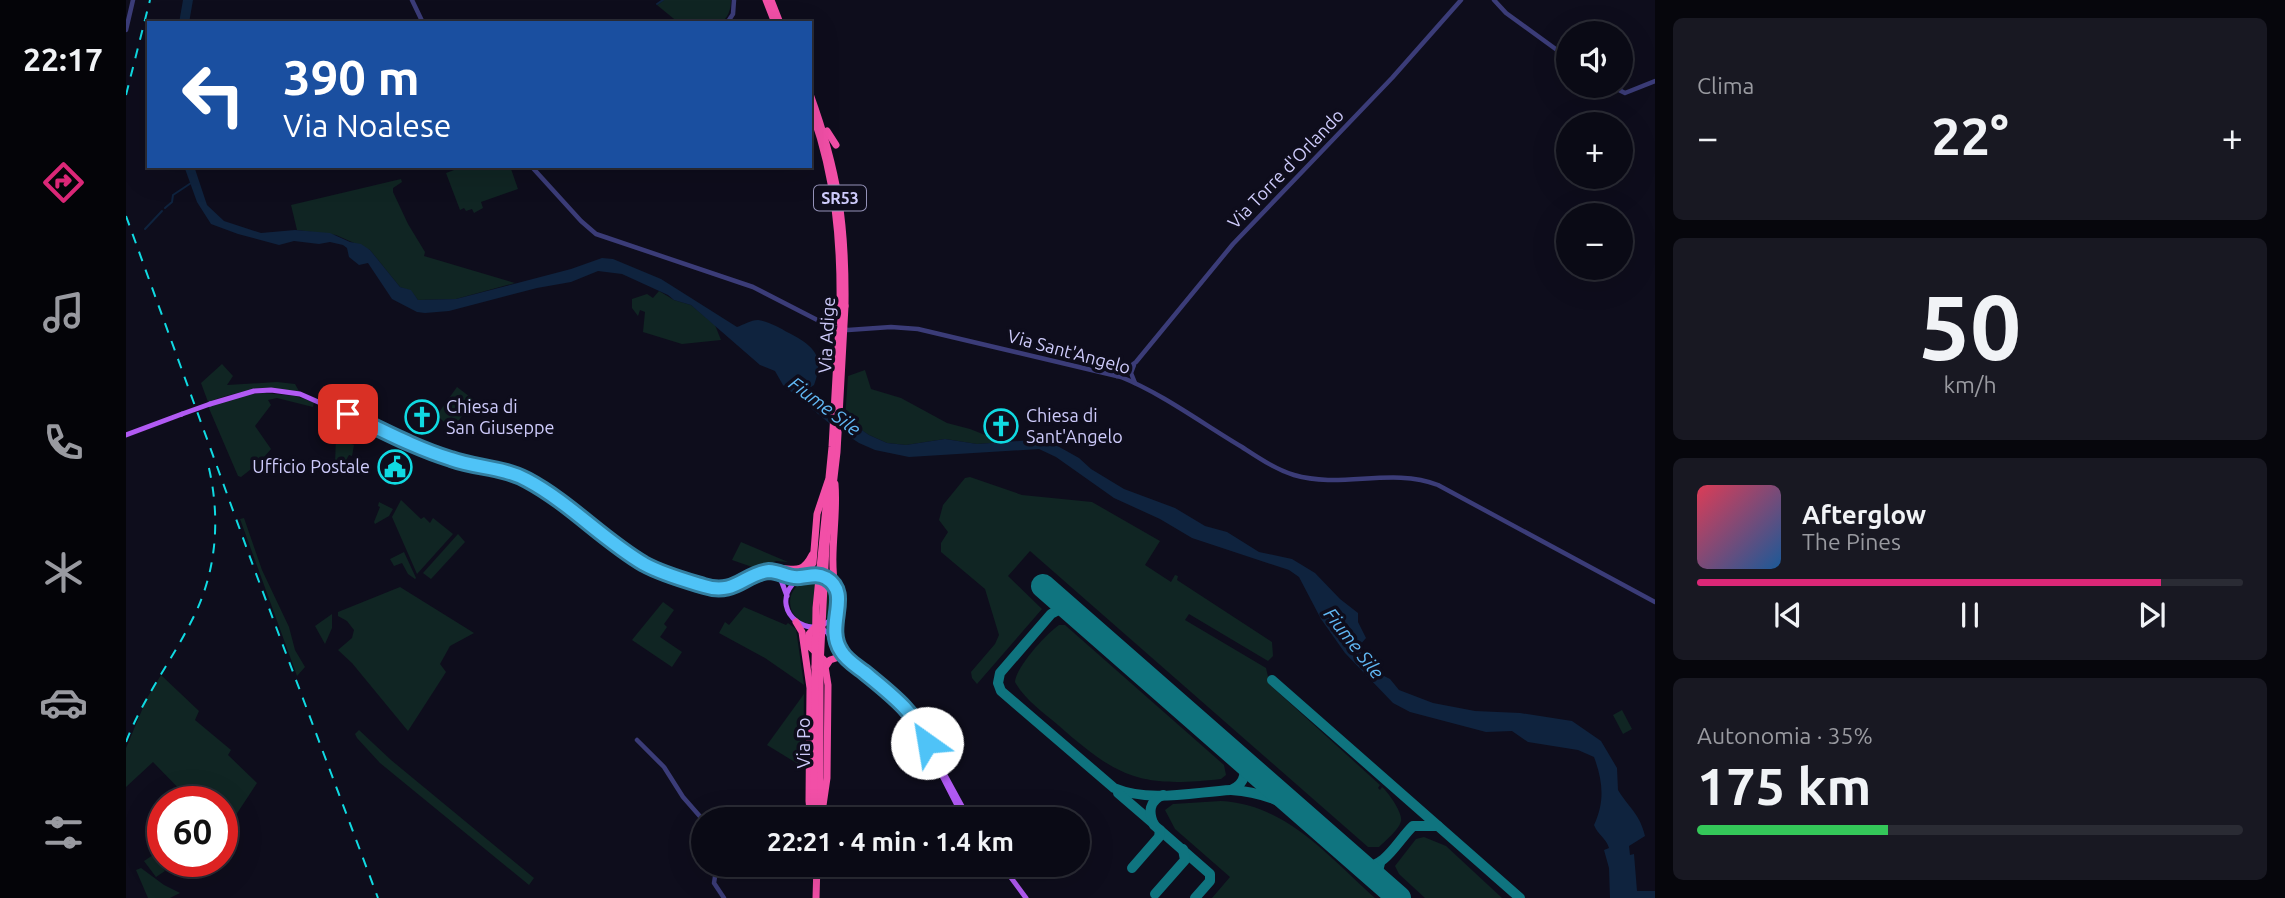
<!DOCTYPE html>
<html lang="it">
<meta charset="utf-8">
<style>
:root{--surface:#0a0a15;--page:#181822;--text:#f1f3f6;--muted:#999aa0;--line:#2a2b34;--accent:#db2777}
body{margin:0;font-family:Ubuntu,sans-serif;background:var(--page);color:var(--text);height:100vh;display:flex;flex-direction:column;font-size:26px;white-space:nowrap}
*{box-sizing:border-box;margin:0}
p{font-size:23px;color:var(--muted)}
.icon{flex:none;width:38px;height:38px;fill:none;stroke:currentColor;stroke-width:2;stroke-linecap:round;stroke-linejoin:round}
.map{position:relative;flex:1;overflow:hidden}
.panel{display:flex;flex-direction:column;gap:18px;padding:18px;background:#06060c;width:630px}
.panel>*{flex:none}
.hud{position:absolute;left:21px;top:21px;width:665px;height:147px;border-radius:0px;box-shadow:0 7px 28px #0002,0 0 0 2px var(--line);background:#1a4fa0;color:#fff;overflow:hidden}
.fabs{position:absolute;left:1430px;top:21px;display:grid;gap:14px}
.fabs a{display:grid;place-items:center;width:77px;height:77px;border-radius:50%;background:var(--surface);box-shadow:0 7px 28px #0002,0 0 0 2px var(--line);font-size:35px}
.speed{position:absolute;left:21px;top:786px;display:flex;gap:14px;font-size:35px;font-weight:700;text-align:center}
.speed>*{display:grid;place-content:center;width:91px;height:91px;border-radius:50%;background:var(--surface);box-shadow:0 7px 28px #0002,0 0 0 2px var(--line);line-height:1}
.speed .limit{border:10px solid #d22;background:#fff;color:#111}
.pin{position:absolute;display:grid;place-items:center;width:60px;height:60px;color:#fff;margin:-30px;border-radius:14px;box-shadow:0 4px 10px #0006}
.me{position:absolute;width:77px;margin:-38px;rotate:328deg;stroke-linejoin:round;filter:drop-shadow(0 0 5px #0008)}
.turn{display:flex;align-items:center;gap:24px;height:147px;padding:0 21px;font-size:32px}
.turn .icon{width:91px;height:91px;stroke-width:2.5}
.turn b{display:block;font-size:49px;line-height:60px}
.big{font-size:52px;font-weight:700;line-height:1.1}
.panel .card{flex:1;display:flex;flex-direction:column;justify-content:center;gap:10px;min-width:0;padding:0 24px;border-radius:10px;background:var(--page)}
.panel .dial{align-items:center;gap:0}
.dial b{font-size:91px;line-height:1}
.song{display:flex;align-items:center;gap:21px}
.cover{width:84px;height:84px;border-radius:10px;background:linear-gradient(135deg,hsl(350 70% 55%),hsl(210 70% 35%))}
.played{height:7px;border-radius:4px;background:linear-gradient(90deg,var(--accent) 85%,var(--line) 85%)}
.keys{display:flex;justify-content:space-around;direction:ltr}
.heat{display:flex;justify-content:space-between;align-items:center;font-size:38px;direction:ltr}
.charge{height:10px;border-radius:5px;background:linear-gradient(90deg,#34c759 35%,var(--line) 0)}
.trip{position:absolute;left:565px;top:807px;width:399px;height:70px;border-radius:35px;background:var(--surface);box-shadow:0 7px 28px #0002,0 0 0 2px var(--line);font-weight:700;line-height:70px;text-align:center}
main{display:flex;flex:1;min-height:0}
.tab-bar{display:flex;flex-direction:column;width:126px;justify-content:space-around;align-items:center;background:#040408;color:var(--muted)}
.tab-bar .icon{width:49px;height:49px}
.tab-bar .active{color:var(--accent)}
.tab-bar b{font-size:32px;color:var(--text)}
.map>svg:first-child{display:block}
.green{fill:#102523}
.water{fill:#0f233e}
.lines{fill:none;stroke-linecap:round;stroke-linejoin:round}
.stream{stroke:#0f233e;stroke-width:2}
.taxiway{stroke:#0f747f;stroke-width:10}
.runway{stroke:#0f747f;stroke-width:24}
.minor{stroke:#3b3c78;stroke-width:4.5}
.major{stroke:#b15af3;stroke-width:5}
.highway{stroke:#f24fa7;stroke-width:7}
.rail{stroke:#10dae2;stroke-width:2;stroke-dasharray:10 9;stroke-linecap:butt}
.major-bridge{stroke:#b15af3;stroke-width:5}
.highway-bridge{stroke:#f24fa7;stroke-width:7}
.route-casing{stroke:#337fa1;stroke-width:18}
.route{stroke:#4fc3f7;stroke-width:12}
.labels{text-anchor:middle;stroke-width:7;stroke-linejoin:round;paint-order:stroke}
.shield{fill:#0e0d1c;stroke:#9492b8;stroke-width:2}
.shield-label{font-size:16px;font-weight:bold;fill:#cecbfb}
.street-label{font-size:18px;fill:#cecbfb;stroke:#0e0d1c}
.poi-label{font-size:18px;fill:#cecbfb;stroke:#0e0d1c;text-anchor:start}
.water-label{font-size:19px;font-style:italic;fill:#61b8f4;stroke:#0e0d1c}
</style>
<main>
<nav class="tab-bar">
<b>22:17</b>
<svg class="icon active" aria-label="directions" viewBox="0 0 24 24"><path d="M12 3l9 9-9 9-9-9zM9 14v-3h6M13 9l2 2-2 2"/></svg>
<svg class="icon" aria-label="music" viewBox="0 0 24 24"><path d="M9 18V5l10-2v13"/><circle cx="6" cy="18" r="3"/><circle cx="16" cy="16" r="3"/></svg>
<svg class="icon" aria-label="phone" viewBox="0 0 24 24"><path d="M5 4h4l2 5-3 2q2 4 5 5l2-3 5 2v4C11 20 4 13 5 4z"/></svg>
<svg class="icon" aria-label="climate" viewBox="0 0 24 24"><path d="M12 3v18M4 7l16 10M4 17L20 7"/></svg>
<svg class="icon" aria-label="car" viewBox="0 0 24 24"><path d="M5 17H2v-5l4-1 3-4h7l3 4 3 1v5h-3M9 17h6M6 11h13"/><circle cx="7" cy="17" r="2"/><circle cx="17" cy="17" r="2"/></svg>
<svg class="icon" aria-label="filters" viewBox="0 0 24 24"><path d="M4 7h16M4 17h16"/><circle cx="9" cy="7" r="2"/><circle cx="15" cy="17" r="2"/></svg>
</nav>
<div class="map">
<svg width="1529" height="898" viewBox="0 0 1529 898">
<rect width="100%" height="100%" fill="#0e0d1c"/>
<g class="green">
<path d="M538 0H605C605 10 602 17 595 23H553L531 5Z"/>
<polygon points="339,166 384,166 392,189 355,202 357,208 348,213 346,209 340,211 338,208 334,210 320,173"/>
<polygon points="275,179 276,182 267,188 267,192 282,224 299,252 298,256 389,283 330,299 292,300 285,291 274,287 244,250 210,235 171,230 165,205"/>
<polygon points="533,291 548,300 565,305 589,325 595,340 556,344 517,332 519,312 514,310 512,316 506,308 506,299 521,294 527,298"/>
<path d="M96 364 107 376 101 385 151 382 169 384 174 393C134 388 120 388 82 402L75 383Z"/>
<polygon points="739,370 745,389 775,398 821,423 844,429 877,442 851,444 819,439 780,445 761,443 743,435 719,419 722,376"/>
<polygon points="331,387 348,400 324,432 318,428 320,424 311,415"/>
<polygon points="138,393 169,396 188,402 187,407 151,398 142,400 145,405 129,426 145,449 133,463 115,477 112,476 82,406 118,395"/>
<polygon points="210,438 228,445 226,456 223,455 216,467 209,463"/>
<path d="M844 477 896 495 966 502 1034 541 1019 565 1045 582 1049 575 1052 576 1051 580 1146 642 1147 656 1142 661 1063 614 1059 620 1140 668 1144 685 1254 785 1252 788 1254 790 1256 787C1262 792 1277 813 1275 821 1273 830 1259 841 1253 847H1242L904 551 882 576 916 609 851 684 846 678 845 672 869 644 873 635 859 589 815 552V543L822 532 813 520 817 505 839 478Z"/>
<polygon points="275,500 295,519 298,517 304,523 307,518 327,534 291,574 266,517"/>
<polygon points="253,502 267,509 263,516 249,524 248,522 254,507 252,506"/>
<polygon points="118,518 136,570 163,627 169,650 179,667 171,676 114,519"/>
<polygon points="332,534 339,542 305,579 297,573"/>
<polygon points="615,542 662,562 650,561 632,569 606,560"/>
<polygon points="278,552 290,578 289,579 282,574 276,563 268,566 264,559"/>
<circle cx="686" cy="602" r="22"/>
<polygon points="274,587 348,633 324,646 314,664 320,672 282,731 226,663 212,650 226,638 228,630 221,621 212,616 212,612"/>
<polygon points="537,602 548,610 538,624 541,627 534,637 556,652 546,667 506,640"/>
<polygon points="618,607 660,625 662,623 670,629 678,685 639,658 593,633 599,622 603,625"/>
<polygon points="206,614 206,628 199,644 189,626"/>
<path d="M933 625H939L1098 765 1100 775 1095 779C1014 788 992 778 932 725 917 712 899 700 889 682 890 667 920 634 933 625Z"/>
<polygon points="35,675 73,711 69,720 105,750 102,755 131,783 108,818 96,815 96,802 65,801 27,762 0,787 0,748 21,698"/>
<polygon points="678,694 677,767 641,745"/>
<polygon points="1496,710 1506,729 1497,734 1487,715"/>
<polygon points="233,730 265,760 408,878 403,885 254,763 231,738 229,734"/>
<path d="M1095 801C1160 804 1204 858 1249 898H1086L1104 877 1049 829 1039 810 1047 804Z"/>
<polygon points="1298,837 1320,846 1376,898 1299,898 1273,874 1269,866 1290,839"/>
<polygon points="27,855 39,871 30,877 18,861"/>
<polygon points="15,868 38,885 54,893 44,898 22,898 10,870"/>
</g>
<g class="water">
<polygon points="57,0 67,0 63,23 53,23"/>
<path d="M58 166H68L81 205 98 221 135 233 169 230 204 233 224 242 235 244 244 250 274 287 285 290 292 300 330 299 445 269 476 258 487 259 535 279 611 327C617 325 625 320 632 320 642 321 654 328 663 333 688 346 699 356 688 385L682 389 704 408 743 435 761 443 780 445 819 439 851 444 919 439 953 458 965 469 998 489 1049 508 1079 526 1101 532 1133 552 1166 559 1189 573 1214 599 1232 613V622L1240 638 1233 646 1237 655 1254 674 1264 679 1273 690 1307 703 1349 711 1394 713 1446 721 1475 741 1491 768 1492 790C1503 808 1514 814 1519 836L1503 846 1504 855 1508 854 1511 891H1529V898H1484L1483 868 1478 850 1483 848C1480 838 1472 835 1468 825 1479 802 1477 781 1468 757L1452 750 1402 742 1386 731 1360 732 1284 712 1267 703 1219 653 1195 619 1173 577 1163 570 1066 538 1034 519 988 498 930 457 913 449 783 457 749 450 733 443 703 423 657 385 649 371 634 365 565 305 548 300 542 295 496 274 472 271 445 282 411 288 323 311 299 313 291 312 266 299 242 263 233 265 223 257 221 248 217 245 204 242 193 244 168 241 153 245 112 234 85 224 71 202Z"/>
</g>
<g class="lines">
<g class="stream">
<polyline points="531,4 537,0"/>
<polyline points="39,208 46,202 47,195 65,183"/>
<polyline points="19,229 36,211"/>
</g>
<g class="taxiway">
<path d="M951 616C942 609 935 607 925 614L874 673 872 683 875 691 988 788C1024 803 1068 792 1105 790"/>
<polyline points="1146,680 1394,898"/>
<path d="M1113 757C1121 770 1121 783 1105 790 1135 792 1158 801 1182 818"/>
<polyline points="992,793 1028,824"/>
<path d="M1037 795C1023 801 1022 812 1028 825L1084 874V881L1069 898"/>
<polyline points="1254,863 1252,872 1254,881"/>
<path d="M1237 866C1259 869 1272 840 1287 826H1312"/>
<polyline points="1006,868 1033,837 1034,830"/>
<polyline points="1029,894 1059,860 1057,849"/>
</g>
<polyline class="runway" points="917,586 1273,898"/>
<g class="minor">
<polyline points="286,0 297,23"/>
<polyline points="1368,0 1380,13 1442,58"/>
<polyline points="601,23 607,14 608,0"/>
<polyline points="0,30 7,0"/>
<polyline points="1485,86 1499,93 1529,81"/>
<path d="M405 166 455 221 470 234 627 287 703 326 722 330 765 327 792 329 995 377C1037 394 1077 424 1116 447 1133 458 1149 469 1168 475 1215 489 1266 467 1312 485L1529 602"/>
<polyline points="1008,365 1005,373 1009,383"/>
<polyline points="991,376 1010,362 1107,244 1266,78 1335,0"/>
<polyline points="511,740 538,767 557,797 578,821"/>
<polyline points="591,864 588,883 598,898"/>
</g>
<g class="major">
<path d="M84 404 128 391 145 390 174 394 320 458 380 471 397 478 419 491 519 564 581 587C605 593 619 575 641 571 648 570 665 577 675 577"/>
<polyline points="0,435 56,414"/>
<polyline points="646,574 655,580 661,596"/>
<path d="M709 615C686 645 644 612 666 585 680 567 707 576 712 596 717 613 700 625 713 648 723 667 749 680 765 694 781 709 792 727 803 746 807 753 811 756 813 764L843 819"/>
<polyline points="695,628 702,633 713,657 763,699 782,721 796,743 797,763 815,774 838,819"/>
<polyline points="875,864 900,898"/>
</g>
<g class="highway">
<polyline points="640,0 649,23"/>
<polyline points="645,0 654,23"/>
<path d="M684 94C712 171 720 224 719 306"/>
<path d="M687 115C709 178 715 240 714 307"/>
<polyline points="701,131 710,145"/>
<path d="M642 571C661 562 673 581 686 555"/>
<polyline points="679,576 687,563 691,514 702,481"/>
<path d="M709 587C703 553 712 518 709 484"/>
<polyline points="670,622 676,632 684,688 683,801 685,819"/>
<polyline points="689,627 683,634 683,646 698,660 702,685 701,778 695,819"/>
<polyline points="700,666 704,660 713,657"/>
<polyline points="694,811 694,666"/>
<polyline points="688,816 689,667"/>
<polyline points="690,898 691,864"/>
</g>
<g class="rail">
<polyline points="0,95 24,0"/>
<polyline points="0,216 129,571 252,898"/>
<path d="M0 742C17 698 45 662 66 620 91 572 95 517 82 464"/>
</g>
<polyline class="major-bridge" points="56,414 84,404"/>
<g class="highway-bridge">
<polyline points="694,666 700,546 711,452 719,306"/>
<polyline points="689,667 690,608 706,447 714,307"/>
</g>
</g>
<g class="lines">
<defs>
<path id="route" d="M222 414C256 430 289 448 325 459 350 468 377 467 401 480 444 503 477 540 518 564 536 574 558 580 578 586 609 596 619 573 643 571 654 571 663 579 674 577 684 576 690 573 700 578 727 594 698 625 715 651 720 660 730 666 738 672 761 691 792 714 801 743"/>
</defs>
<use href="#route" class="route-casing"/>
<use href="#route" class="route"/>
</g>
<defs>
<symbol id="church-ring" viewBox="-11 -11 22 22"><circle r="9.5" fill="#0e0d1c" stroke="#10dae2" stroke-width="1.5"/><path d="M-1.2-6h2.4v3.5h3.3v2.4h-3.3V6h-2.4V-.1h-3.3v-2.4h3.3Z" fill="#10dae2"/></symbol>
<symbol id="civic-ring" viewBox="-11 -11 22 22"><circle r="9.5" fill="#0e0d1c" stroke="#10dae2" stroke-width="1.5"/><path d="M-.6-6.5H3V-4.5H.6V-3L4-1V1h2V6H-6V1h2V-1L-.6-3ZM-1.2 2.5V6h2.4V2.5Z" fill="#10dae2"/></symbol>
</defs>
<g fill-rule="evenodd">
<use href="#church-ring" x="277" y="398" width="38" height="38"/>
<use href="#church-ring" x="856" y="407" width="38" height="38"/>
<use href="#civic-ring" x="250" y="448" width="38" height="38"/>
</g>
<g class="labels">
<rect class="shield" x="688" y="185.5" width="52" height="25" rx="5"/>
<g class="shield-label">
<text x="714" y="204">SR53</text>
</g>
<g class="street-label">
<text transform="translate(1160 169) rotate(-46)" y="6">Via Torre d'Orlando</text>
<text transform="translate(701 335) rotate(-87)" y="6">Via Adige</text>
<text transform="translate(943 352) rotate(15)" y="6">Via Sant'Angelo</text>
<text transform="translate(678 743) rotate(-90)" y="6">Via Po</text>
</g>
<g class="poi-label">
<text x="320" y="413">Chiesa di<tspan x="320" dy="21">San Giuseppe</tspan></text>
<text x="900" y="422">Chiesa di<tspan x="900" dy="21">Sant'Angelo</tspan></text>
<text x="244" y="473" text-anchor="end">Ufficio Postale</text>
</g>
<g class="water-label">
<text transform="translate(699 406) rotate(37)" y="7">Fiume Sile</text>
<text transform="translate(1228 643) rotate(52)" y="7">Fiume Sile</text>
</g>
</g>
</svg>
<div class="fabs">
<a><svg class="icon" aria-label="sound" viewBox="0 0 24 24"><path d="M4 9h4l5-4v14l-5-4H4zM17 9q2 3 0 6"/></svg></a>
<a>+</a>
<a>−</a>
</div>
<div class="speed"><div class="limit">60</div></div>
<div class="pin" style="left:222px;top:414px;background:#d93025"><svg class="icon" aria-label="arrive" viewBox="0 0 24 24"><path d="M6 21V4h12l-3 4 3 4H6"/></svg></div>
<svg class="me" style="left:801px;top:743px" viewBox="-20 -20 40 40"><circle r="19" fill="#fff"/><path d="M0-13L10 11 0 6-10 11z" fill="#4fc3f7"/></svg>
<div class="trip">22:21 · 4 min · 1.4 km</div>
<div class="hud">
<div class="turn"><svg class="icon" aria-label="left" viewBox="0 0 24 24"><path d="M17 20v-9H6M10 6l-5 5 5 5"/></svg><div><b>390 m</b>Via Noalese</div></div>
</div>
</div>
<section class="panel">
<div class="card"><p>Clima</p>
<div class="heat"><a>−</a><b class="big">22°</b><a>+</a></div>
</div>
<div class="card dial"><b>50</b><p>km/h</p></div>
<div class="card">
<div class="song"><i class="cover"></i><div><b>Afterglow</b><p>The Pines</p></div></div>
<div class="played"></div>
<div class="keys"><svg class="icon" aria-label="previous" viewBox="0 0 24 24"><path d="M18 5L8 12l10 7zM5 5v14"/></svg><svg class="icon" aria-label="pause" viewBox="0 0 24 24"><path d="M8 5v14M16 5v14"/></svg><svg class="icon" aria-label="next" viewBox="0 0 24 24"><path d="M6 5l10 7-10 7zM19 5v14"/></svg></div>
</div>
<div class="card"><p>Autonomia · 35%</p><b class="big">175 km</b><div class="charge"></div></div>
</section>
</main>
